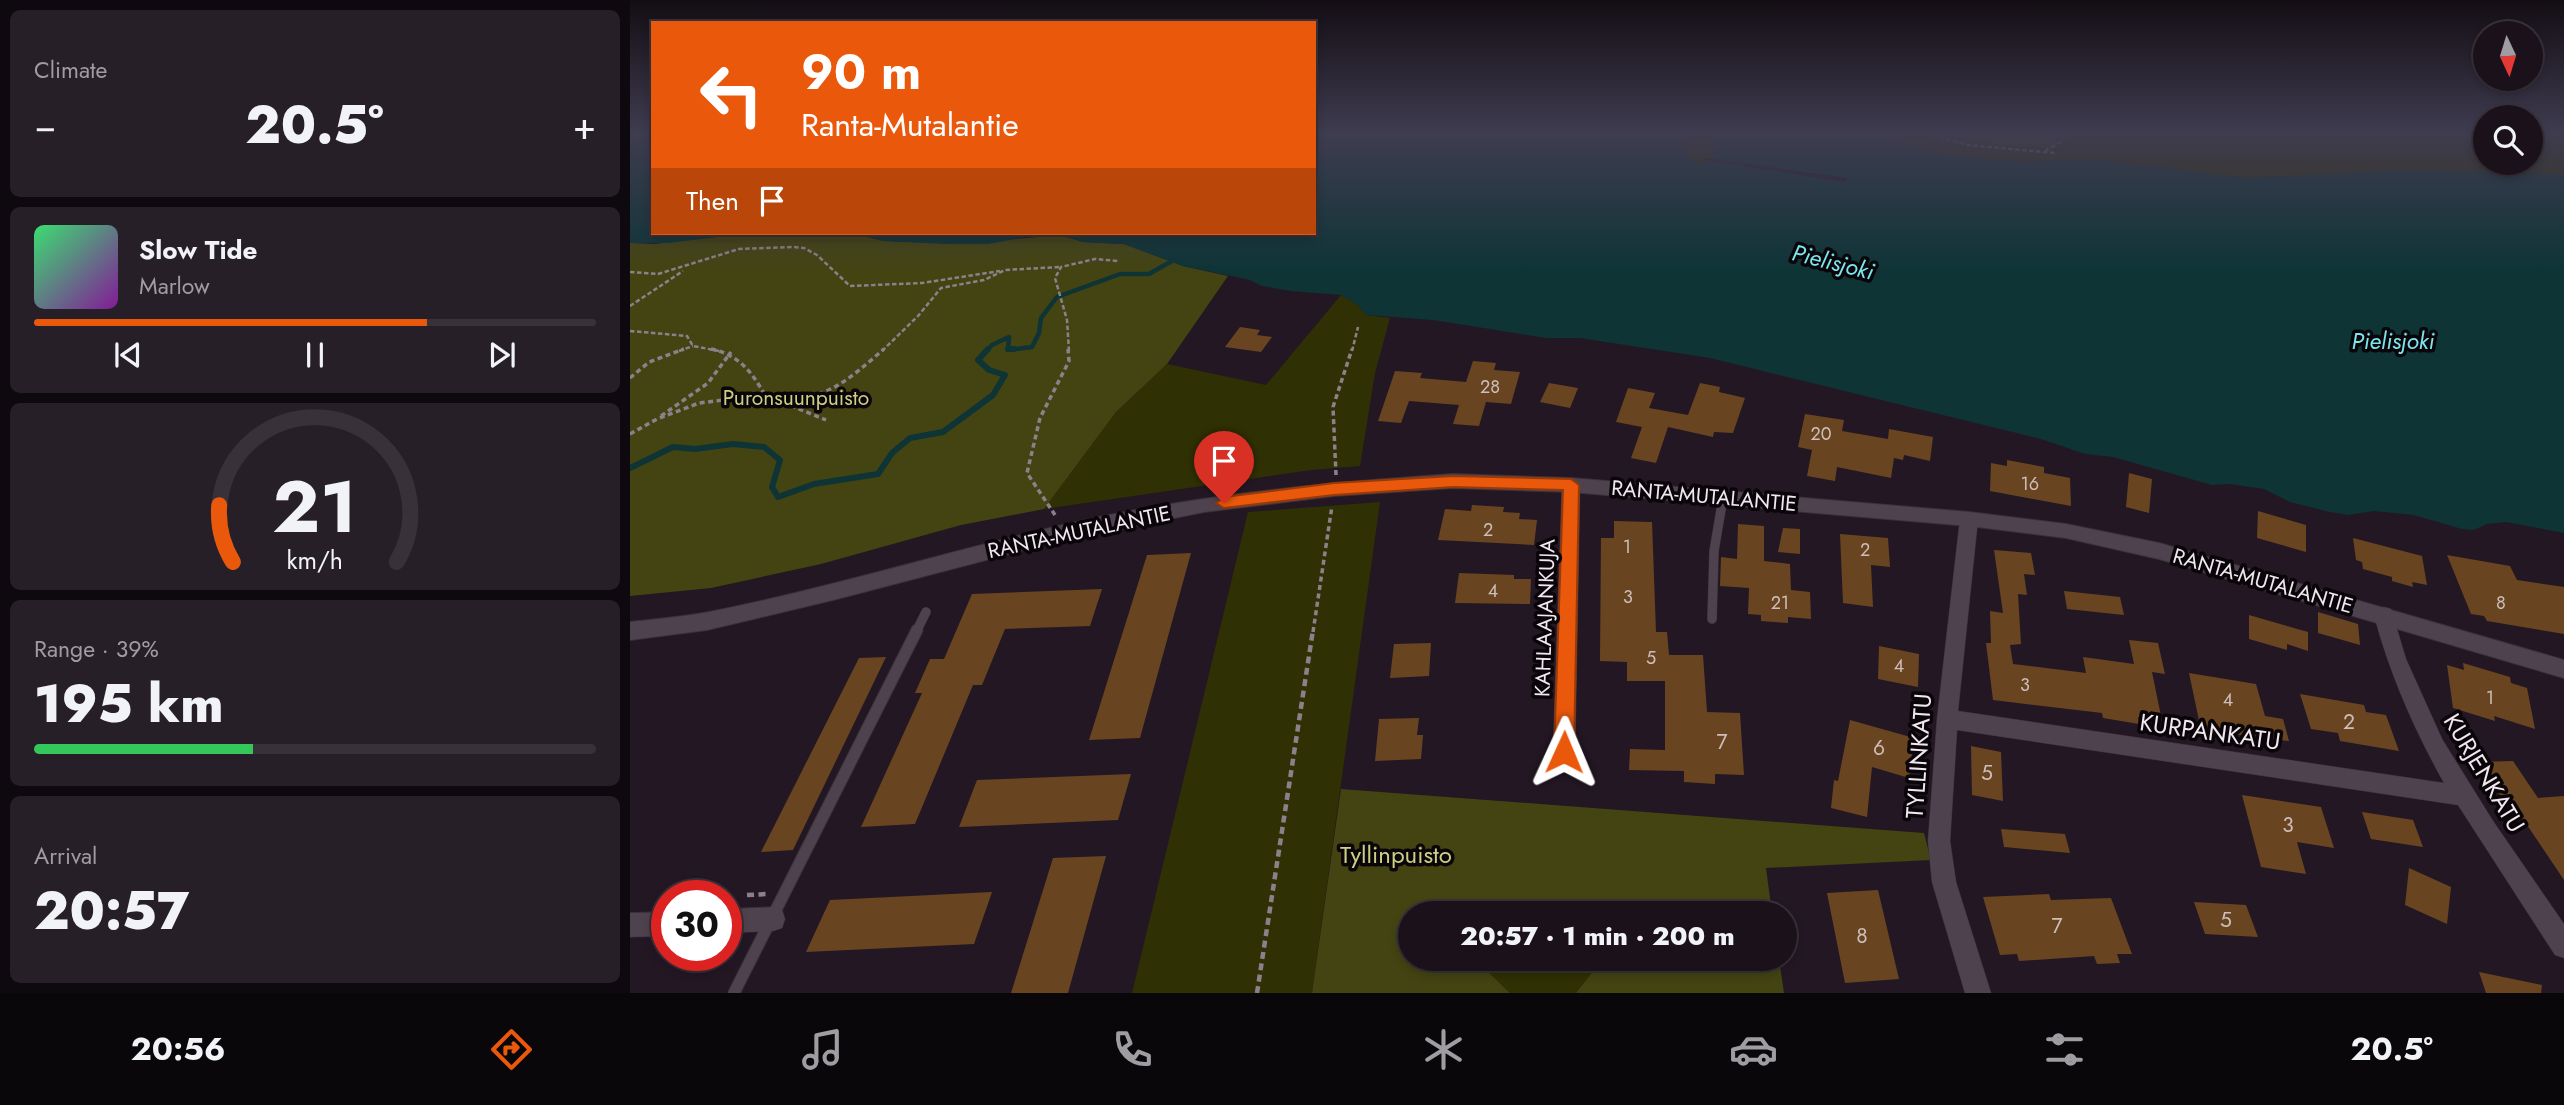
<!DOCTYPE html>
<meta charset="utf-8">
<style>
:root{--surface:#1a111a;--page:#271f27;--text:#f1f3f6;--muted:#9f9da2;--line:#383139;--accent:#ea580c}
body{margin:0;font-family:Jost,sans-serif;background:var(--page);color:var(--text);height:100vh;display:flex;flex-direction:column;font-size:26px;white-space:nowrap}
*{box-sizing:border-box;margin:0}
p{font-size:23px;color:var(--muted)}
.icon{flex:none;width:38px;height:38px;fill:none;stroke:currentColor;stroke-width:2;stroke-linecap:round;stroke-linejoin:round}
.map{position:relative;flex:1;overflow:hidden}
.side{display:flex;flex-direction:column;gap:10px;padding:10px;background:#0e090e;width:630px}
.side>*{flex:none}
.guide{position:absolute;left:21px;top:21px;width:665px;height:214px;border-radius:0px;box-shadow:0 4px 10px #0003,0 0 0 2px var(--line);background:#ea580c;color:#fff;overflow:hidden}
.needle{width:46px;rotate:176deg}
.fabs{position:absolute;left:1843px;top:21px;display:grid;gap:14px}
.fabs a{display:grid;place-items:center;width:70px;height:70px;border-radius:50%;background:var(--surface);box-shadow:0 4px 10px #0003,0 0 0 2px var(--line);font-size:35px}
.speed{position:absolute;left:21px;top:880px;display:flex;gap:14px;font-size:35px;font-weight:700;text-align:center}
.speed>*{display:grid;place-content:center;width:91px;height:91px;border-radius:50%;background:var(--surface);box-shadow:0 4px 10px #0003,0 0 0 2px var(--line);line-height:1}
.speed .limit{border:10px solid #d22;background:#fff;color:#111}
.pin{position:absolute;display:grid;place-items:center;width:60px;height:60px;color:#fff;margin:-72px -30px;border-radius:50% 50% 50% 0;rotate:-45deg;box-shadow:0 0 7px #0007}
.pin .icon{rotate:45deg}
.me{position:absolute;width:77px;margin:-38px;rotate:1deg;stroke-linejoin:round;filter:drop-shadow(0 0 5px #0008)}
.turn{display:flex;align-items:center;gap:24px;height:147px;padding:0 35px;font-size:32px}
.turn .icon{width:91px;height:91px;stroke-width:2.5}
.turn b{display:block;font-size:49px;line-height:60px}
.then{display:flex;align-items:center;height:66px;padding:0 35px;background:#0003;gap:14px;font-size:26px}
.big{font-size:52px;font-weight:800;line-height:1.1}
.side .widget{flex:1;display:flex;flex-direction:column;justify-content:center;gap:10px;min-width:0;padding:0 24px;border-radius:10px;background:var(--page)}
.side .dial{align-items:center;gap:0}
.dial svg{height:182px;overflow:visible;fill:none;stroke:var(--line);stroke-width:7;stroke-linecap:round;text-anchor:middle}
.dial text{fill:var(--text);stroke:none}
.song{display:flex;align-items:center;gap:21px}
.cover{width:84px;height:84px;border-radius:10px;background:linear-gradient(135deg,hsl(140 70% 55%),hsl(290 70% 35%))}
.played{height:7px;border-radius:4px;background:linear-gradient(90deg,var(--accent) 70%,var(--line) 70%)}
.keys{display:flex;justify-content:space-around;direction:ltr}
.heat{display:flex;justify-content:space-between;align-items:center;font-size:38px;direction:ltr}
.charge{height:10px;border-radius:5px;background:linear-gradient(90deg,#34c759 39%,var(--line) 0)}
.trip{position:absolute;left:768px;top:901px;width:399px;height:70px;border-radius:35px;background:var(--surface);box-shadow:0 4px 10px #0003,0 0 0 2px var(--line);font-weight:800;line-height:70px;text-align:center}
.tabs{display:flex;height:112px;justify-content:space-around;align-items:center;background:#0a070a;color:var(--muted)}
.tabs .icon{width:49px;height:49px}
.tabs .on{color:var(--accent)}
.tabs b{font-size:32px;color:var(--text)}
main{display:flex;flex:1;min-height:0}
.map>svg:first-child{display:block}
.green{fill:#2f3004}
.forest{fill:#434412}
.water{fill:#0e3436}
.pier{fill:#231723}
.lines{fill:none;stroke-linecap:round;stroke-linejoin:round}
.stream-far1{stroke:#0e3436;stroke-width:4.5}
.stream{stroke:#0e3436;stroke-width:6}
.building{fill:#684520}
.service-far1-casing{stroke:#3a3139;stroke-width:10}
.service-casing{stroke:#3a3139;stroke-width:13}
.minor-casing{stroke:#3a3139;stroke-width:1}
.tertiary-casing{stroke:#3a3139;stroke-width:2}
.path-far2{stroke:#8c818b;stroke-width:2.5;stroke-dasharray:4.5 2.5;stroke-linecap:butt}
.path-far1{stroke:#8c818b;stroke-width:3.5;stroke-dasharray:5 3.5;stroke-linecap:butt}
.path{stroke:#8c818b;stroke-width:4.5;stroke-dasharray:7 4.5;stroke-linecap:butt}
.service-far1{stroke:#4f424f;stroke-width:9}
.service{stroke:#4f424f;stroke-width:11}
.minor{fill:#4f424f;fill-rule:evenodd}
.tertiary{fill:#4f424f;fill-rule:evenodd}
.route{fill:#ea580c;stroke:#983908;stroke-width:2}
.labels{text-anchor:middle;stroke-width:7;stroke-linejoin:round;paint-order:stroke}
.number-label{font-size:18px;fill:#cebebb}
.park-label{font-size:21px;fill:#cdd082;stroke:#090509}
.street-label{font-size:21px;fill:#f0e7ef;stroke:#090509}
.near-number-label{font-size:21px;fill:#cebebb}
.water-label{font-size:23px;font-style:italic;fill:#7ae6ee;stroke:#090509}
.near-street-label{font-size:24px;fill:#f0e7ef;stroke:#090509}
.near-park-label{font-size:24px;fill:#cdd082;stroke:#090509}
</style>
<main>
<section class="side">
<div class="widget"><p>Climate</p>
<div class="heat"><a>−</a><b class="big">20.5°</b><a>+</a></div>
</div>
<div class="widget">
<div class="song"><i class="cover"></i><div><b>Slow Tide</b><p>Marlow</p></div></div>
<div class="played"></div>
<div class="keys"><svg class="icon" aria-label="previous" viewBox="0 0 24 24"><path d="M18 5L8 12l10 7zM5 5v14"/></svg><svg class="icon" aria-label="pause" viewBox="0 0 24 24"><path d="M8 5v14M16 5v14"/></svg><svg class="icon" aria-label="next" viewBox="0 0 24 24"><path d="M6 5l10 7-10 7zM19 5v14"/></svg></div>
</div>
<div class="widget dial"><svg viewBox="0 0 100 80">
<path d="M14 69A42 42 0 1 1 86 69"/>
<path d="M14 69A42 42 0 0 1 8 44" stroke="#ea580c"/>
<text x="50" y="56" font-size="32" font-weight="700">21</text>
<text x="50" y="72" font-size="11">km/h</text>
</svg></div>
<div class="widget"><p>Range · 39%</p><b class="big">195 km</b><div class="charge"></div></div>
<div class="widget"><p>Arrival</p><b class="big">20:57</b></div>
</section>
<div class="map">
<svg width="1934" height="993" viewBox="0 0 1934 993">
<rect width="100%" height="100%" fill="#231723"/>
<g class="green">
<polygon points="1044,132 1089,132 1082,158 1072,165 1059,161"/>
<polygon points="1249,132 1305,132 1368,145 1426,149 1427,134 1855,132 1855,163 1900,163 1901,132 1934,132 1934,174 1778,170 1616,178 1464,159 1394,162 1336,157 1287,149 1262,140"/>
<polygon points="711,295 728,305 736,315 760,318 745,373 730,466 681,470 414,509 486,412 537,364 636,385"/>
<polygon points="750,502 682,993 502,993 618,512"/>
<polygon points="886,901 956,902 958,913 879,914"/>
<polygon points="855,959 964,959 966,969 946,993 880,993 852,966"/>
</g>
<g class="forest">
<polygon points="1305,132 1638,132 1427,134 1426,149 1368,145"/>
<polygon points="120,233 222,233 254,241 330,244 430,235 453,242 494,244 553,266 598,276 537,364 486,412 414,509 331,525 191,564 81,588 0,596 0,243 24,244"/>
<polygon points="711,789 1294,833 1301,860 1136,868 1142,913 958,913 956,902 886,901 879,913 780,914 780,959 855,959 852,966 880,993 682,993"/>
<polygon points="964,959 1149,959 1154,993 946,993 965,969"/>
</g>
<g class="water">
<polygon points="0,132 23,132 23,233 120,233 38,243 0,243"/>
<polygon points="684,132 1044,132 1052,138 1059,160 1072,165 1082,158 1089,132 1249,132 1262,140 1287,149 1336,157 1394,162 1464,159 1616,178 1778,170 1934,174 1934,533 1876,522 1857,524 1844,530 1832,529 1784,515 1744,511 1718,515 1700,512 1660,502 1634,489 1600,484 1582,485 1483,457 1455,454 1411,439 1080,358 950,338 916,338 803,320 736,315 728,305 711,295 661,291 632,286 620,280 553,266 494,244 453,242 430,235 402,236 358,244 317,244 254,241 222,233 684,233"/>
</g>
<polygon class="pier" points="1077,158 1217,178 1216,182 1075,160"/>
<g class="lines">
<polyline class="stream-far1" points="356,351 362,345 379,337 378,350 402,347 409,333 411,318 427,297 490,274 519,274 542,261"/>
<g class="stream">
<polyline points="378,349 384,349"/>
<polyline points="0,468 43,447 65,449 103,444 134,447 150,460 142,487 148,497 184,484 248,474 262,453 280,438 313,432 363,395 375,375 359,370 348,360 358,349"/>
</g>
</g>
<g class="building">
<polygon points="610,327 630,330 627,335 642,337 631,352 595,347"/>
<polygon points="843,361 866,363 864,370 890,372 881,404 856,402 849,426 823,424 829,405 779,401 771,423 748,421 765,371 792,373 790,378 836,382"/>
<polygon points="919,383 948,388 940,408 910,402"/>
<polygon points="1070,383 1090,387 1089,392 1115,398 1103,433 1084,432 1083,437 1038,427 1026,463 1001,458 1012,427 986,422 998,388 1025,393 1019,408 1058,415"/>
<polygon points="1175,414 1214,420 1212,431 1258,439 1259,429 1303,437 1300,461 1274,455 1273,460 1264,458 1261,478 1207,467 1205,481 1177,476 1182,450 1168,447"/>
<polygon points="1377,460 1414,467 1414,473 1440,478 1441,506 1360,491 1361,463 1377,466"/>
<polygon points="1499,473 1522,479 1519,513 1496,507"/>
<polygon points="842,505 874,507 873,512 890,513 889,519 907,520 904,545 808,540 815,509 841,511"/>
<polygon points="1628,511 1676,525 1676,552 1627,538"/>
<polygon points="984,521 1022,522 1026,632 1037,632 1039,655 1073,655 1077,712 1110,713 1114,775 1085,774 1085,784 1054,782 1054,771 999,770 1000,749 1035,750 1035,681 997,681 997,662 970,661 971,538 984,538"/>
<polygon points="1108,524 1134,526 1134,561 1160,564 1161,590 1180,592 1181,619 1158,617 1158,623 1131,621 1131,615 1118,614 1119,588 1090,586 1091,557 1107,559"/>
<polygon points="1153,528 1170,529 1170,554 1148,552"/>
<polygon points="1210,534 1258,538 1260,567 1241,565 1243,607 1213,603"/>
<polygon points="1723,538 1792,556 1797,585 1782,582 1783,587 1762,581 1762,577 1733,569 1732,562 1726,560"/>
<polygon points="1364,550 1401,553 1405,575 1394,574 1397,595 1388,594 1391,644 1380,645 1383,664 1456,673 1453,657 1504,664 1499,640 1528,643 1535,674 1522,672 1532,721 1508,717 1509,724 1473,718 1472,713 1363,700 1356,643 1361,643 1360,611 1373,613"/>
<polygon points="561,553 510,738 459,740 517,555"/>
<polygon points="1817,555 1880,566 1887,580 1934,587 1934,634 1857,621 1854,616 1841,614"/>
<polygon points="829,573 884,575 884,579 901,579 900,604 825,603"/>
<polygon points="472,589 460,626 375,629 352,685 343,685 285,824 231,827 292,693 285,693 300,659 314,659 342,594"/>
<polygon points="1434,591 1490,597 1494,615 1437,609"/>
<polygon points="1688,612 1728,624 1730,645 1688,633"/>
<polygon points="1619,615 1678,632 1678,651 1657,644 1657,650 1619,639"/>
<polygon points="801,643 799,676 760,678 764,644"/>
<polygon points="1249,646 1289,654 1288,687 1248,679"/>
<polygon points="256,657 163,850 131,852 229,658"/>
<polygon points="1833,663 1880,677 1881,683 1897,688 1905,729 1864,716 1865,721 1823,708 1817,665 1834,670"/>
<polygon points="1559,673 1626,684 1635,716 1653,719 1659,741 1571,730"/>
<polygon points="1670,694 1734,705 1736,712 1756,715 1769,751 1710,741 1708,733 1681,729"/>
<polygon points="789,718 787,735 793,735 791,759 745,761 749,719"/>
<polygon points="1220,720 1284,738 1279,778 1242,767 1237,817 1201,808 1204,780 1208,781"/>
<polygon points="1341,746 1371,752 1373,801 1342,795"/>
<polygon points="1883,761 1908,798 1934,796 1934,880 1897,825 1891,826 1848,762"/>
<polygon points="501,774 488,820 329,827 347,780"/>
<polygon points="1612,795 1691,807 1704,848 1667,842 1676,874 1631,867"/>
<polygon points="1732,812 1783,820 1793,847 1741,839"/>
<polygon points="1371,829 1435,834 1440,853 1374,847"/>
<polygon points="476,856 438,993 381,993 423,858"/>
<polygon points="1779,868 1821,887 1817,924 1775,905"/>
<polygon points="1248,890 1269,979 1215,983 1197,893"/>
<polygon points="362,892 344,944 176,952 200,900"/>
<polygon points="1419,894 1421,900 1481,898 1502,954 1487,954 1490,963 1467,964 1464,956 1389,961 1387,954 1370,955 1353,897"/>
<polygon points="1564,902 1616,905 1628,937 1575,934"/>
<polygon points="1849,972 1912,985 1911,993 1856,993"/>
</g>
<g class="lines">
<defs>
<g id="service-far1">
<polyline points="1082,619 1084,551 1093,498"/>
<polyline points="286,632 296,612"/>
</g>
<polyline id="service" points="104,993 287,630"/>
<g id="minor">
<polygon points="941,479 947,481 950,485 945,753 942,760 934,763 926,760 923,753 932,485 935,481"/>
<path d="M1339 512 1345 514 1348 519 1328 711 1814 783C1784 729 1760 675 1744 615L1747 609 1754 607 1761 609 1776 659 1812 739 1863 821 1934 924V958L1925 955 1828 805 1327 730 1320 841 1326 882 1361 993H1335L1302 882 1298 841 1307 719 1330 519 1333 514Z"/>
<polygon points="143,907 152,910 155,919 152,928 143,931 96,933 96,909"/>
<polygon points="37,912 37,936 0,937 0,913"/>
</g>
<path id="tertiary" d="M823 474 941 478 1339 512 1436 524 1529 543 1934 660V678L1529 559 1436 538 1339 526 941 492 823 488 704 496 574 512 425 542 207 599 77 630 0 640V622C26 619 53 617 79 612 195 589 309 554 424 527 555 496 689 483 823 474Z"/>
</defs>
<use href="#service-far1" class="service-far1-casing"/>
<use href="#service" class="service-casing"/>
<use href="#minor" class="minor-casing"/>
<use href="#tertiary" class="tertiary-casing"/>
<g class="path-far2">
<polyline points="1289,132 1339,145 1425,153"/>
<polyline points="1415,151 1432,141 1435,132"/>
<polyline points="0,272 28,274 109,249 163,247 174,248 187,255 220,286 292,283 370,271"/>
<polyline points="0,306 53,271"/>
<polyline points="0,331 57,336 63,346 89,351"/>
<polyline points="49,351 63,346"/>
<polyline points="252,351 288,316 311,288 354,280 375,270 431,267"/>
<polyline points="439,351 437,320 425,278 431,267 465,259 488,261"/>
<polyline points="722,351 728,327"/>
</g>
<g class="path-far1">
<path d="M81 349C109 355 121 371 135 395 150 395 165 398 179 396 207 392 233 367 254 349"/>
<polyline points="0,378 19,362 54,349"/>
<polyline points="31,416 78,383 101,352"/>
<polyline points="0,434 27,419 69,403 135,395 196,420"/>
<polyline points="706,475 703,407 722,349"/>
<polyline points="425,515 397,473 410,418 439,361 438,349"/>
<polyline points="683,632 702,506"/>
</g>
<g class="path">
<polyline points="117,895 137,894"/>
<polyline points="627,993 683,630"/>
</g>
<use href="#service-far1" class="service-far1"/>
<use href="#service" class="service"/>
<use href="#minor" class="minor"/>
<use href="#tertiary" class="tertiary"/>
</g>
<linearGradient id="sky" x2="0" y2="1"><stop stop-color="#130d13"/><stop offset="0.49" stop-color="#3f3c50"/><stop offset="1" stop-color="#3f3c50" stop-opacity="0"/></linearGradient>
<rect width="1934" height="271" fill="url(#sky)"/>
<polygon class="route" points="823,476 941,479 949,485 944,752 941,759 934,761 927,759 924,752 933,490 823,487 704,495 594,508 586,503 594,497 704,483"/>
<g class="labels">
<g class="number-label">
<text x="860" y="393">28</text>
<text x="1191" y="440">20</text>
<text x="1400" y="490">16</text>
<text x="858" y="536">2</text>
<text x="997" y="553">1</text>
<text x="1235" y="556">2</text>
<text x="863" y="597">4</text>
<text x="998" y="603">3</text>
<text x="1150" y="609">21</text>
<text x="1871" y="609">8</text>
<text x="1021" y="664">5</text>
<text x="1269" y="672">4</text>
<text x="1395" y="691">3</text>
<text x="1860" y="704">1</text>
<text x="1598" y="706">4</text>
</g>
<g class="park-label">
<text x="166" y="405">Puronsuunpuisto</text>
</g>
<g class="street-label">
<text transform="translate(1074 496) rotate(5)" y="7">RANTA-MUTALANTIE</text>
<text transform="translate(449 532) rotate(-12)" y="7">RANTA-MUTALANTIE</text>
<text transform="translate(1633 581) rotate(16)" y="7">RANTA-MUTALANTIE</text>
<text transform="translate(915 618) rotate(-88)" y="7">KAHLAAJANKUJA</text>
</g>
<g class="near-number-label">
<text x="1719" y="729">2</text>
<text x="1092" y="749">7</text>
<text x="1249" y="755">6</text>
<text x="1357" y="780">5</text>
<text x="1658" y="832">3</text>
<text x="1596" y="927">5</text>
<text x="1427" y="933">7</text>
<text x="1232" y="943">8</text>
</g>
<g class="water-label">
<text transform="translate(1203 262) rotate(14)" y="8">Pielisjoki</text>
<text x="1763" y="349">Pielisjoki</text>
</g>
<g class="near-street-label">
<text transform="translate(1580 732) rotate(8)" y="8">KURPANKATU</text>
<text transform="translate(1289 756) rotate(-86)" y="8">TYLLINKATU</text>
<text transform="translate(1854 773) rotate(59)" y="8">KURJENKATU</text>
</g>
<g class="near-park-label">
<text x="766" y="863">Tyllinpuisto</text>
</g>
</g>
</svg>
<div class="fabs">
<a><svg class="needle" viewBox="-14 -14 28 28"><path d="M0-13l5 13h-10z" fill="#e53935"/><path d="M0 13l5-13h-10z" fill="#9f9da2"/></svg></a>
<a><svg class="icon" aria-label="search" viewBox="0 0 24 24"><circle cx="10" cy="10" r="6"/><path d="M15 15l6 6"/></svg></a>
</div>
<div class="speed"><div class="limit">30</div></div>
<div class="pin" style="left:594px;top:503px;background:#d93025"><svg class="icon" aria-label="arrive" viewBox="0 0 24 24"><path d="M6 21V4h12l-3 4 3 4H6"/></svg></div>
<svg class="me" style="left:934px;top:752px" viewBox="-20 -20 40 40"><path d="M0-17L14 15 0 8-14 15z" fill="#ea580c" stroke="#fff" stroke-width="4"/></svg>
<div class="trip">20:57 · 1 min · 200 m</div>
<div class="guide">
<div class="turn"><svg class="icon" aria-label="left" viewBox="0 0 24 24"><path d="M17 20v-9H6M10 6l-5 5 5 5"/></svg><div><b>90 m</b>Ranta-Mutalantie</div></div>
<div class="then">Then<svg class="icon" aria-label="arrive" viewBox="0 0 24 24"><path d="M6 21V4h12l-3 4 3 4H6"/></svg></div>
</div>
</div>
</main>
<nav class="tabs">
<b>20:56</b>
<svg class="icon on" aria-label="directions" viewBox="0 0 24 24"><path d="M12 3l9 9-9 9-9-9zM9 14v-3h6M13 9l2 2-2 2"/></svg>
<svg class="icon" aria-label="music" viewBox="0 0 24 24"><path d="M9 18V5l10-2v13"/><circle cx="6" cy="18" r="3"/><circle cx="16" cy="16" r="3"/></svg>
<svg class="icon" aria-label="phone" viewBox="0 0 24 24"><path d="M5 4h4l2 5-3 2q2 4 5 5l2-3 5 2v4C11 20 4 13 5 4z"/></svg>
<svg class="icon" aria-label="climate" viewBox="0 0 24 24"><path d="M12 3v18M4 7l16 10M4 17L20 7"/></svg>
<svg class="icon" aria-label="car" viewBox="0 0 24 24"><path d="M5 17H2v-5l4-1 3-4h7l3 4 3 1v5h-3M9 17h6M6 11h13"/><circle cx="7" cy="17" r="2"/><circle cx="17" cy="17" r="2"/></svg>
<svg class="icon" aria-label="filters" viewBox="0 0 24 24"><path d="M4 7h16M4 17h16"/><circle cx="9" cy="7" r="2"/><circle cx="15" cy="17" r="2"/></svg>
<b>20.5°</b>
</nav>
